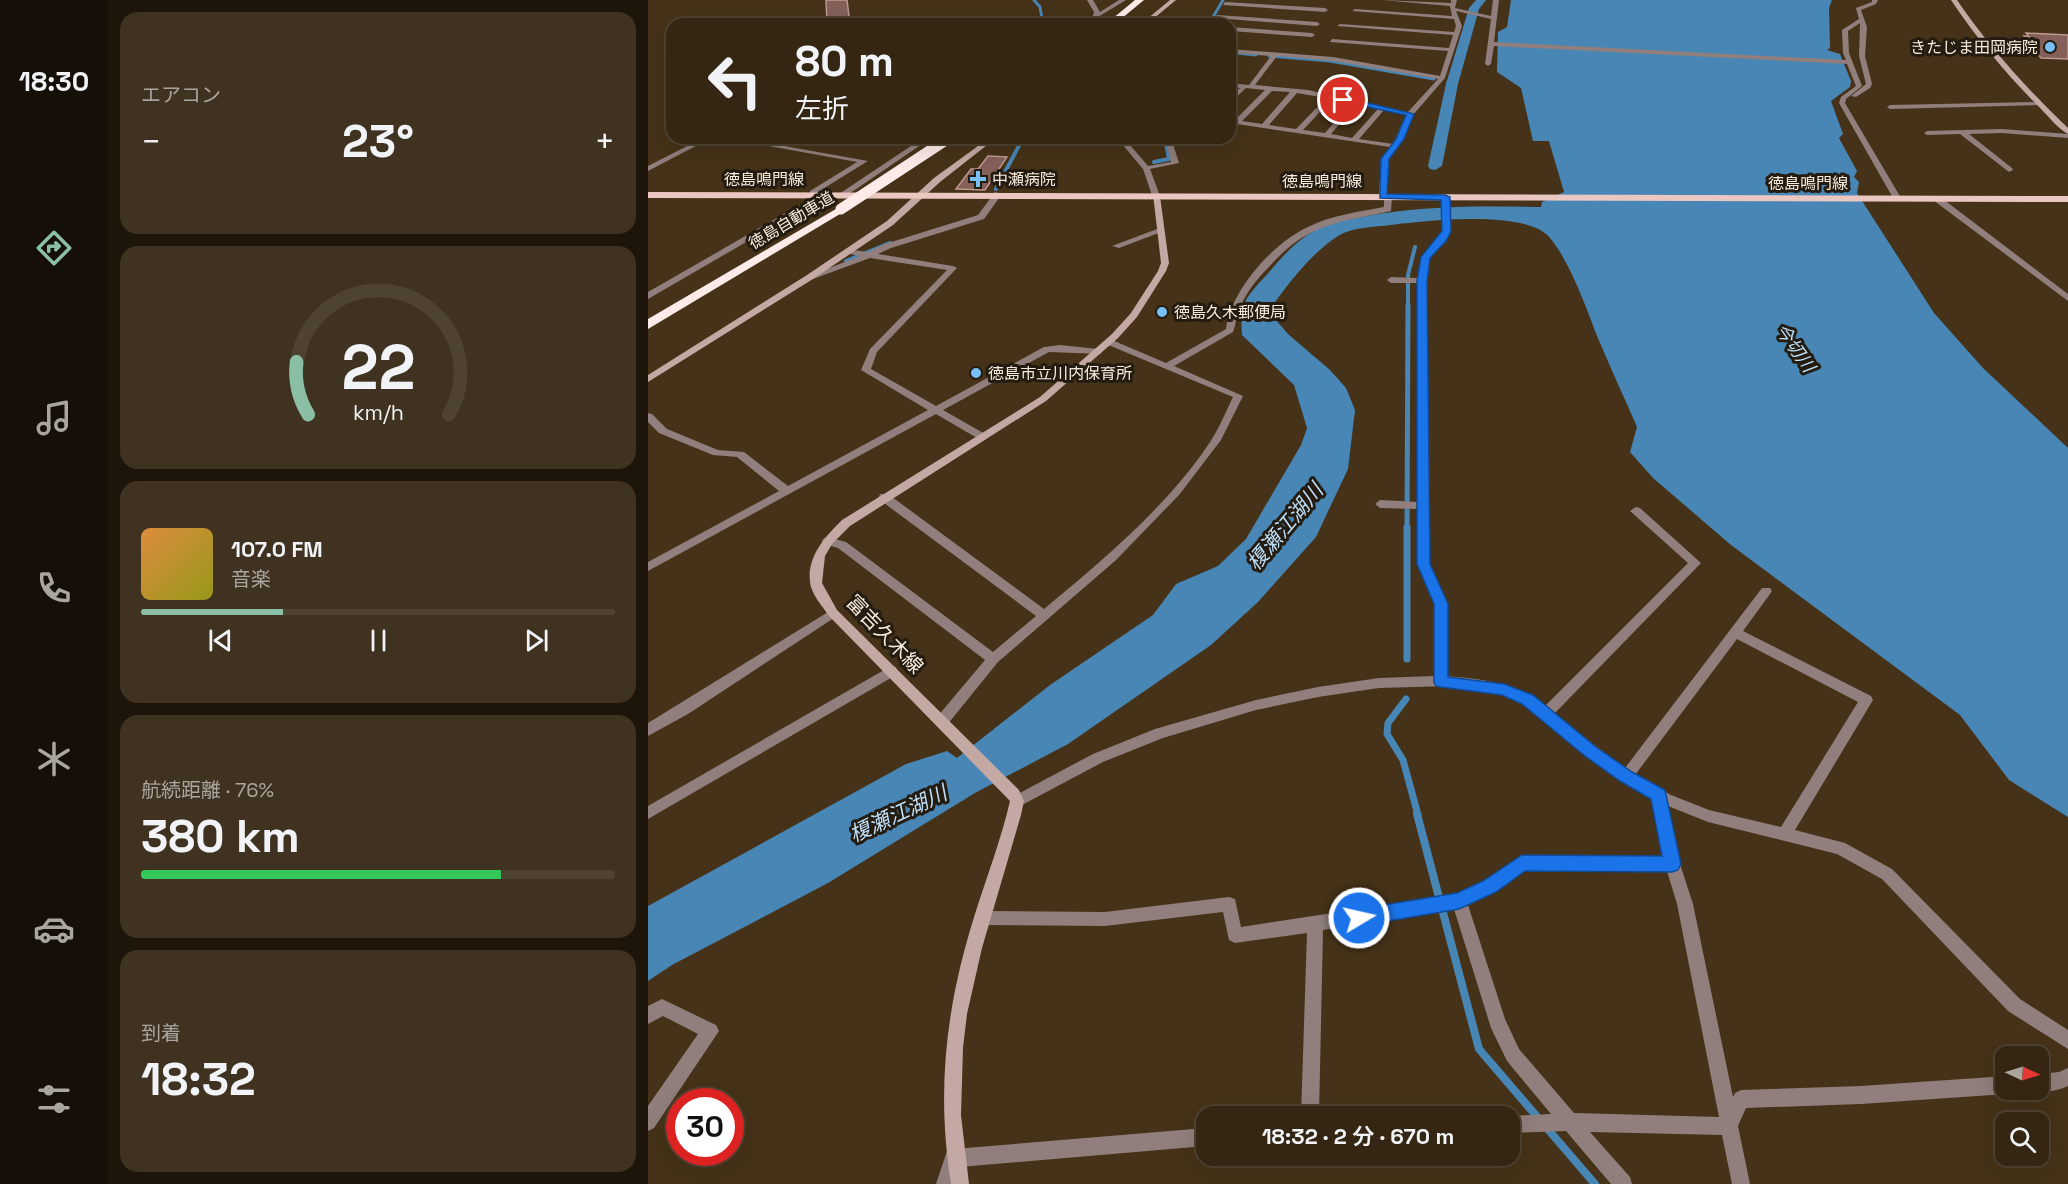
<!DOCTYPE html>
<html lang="ja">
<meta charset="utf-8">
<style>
:root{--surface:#342612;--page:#3f3220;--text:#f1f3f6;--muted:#a9a59f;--line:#4e4332;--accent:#8abfa5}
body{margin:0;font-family:"Space Grotesk","Noto Sans JP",sans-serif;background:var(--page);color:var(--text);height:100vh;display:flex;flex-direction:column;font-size:22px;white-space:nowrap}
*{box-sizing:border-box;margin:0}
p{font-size:20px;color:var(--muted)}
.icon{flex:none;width:33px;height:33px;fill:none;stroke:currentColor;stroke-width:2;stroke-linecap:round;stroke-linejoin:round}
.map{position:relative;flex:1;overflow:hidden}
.details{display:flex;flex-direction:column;gap:12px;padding:12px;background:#1d150a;width:540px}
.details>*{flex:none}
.hud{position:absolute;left:18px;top:18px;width:570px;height:126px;border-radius:18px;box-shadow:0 6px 24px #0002,0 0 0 2px var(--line);background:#342612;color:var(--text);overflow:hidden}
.needle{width:39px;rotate:94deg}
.buttons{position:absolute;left:1347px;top:1046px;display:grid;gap:12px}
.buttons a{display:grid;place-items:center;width:54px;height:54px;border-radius:12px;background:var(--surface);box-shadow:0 6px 24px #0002,0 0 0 2px var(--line);font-size:30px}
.speed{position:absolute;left:18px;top:1088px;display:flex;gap:12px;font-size:30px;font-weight:700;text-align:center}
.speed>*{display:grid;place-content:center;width:78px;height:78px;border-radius:50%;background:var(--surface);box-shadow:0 6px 24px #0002,0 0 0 2px var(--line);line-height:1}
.speed .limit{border:9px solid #d22;background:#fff;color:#111}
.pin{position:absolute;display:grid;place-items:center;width:51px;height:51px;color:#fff;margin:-26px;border:3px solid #fff;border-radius:50%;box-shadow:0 2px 6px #0007}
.me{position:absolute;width:66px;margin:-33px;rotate:81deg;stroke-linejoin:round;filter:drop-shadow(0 0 4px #0008)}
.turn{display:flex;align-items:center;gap:21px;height:126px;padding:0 30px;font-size:27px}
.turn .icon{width:78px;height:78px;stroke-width:2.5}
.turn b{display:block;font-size:42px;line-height:51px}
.big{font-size:45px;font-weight:600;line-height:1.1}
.details .widget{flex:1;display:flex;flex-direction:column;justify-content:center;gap:9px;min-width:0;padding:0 21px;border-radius:18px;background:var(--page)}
.details .dial{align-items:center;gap:0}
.dial svg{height:156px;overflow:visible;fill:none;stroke:var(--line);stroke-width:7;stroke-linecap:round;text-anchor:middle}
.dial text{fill:var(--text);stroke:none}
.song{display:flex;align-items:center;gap:18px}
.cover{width:72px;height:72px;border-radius:9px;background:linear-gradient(135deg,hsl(30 70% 55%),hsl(60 70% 35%))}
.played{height:6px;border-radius:3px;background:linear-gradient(90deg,var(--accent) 30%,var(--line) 30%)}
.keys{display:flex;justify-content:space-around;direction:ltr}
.heat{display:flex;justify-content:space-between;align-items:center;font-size:33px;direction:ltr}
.charge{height:9px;border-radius:4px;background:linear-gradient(90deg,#34c759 76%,var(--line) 0)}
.trip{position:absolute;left:548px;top:1106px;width:324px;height:60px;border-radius:18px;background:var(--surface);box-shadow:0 6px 24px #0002,0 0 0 2px var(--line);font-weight:600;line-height:60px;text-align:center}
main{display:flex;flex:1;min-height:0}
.tab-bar{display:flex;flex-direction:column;width:108px;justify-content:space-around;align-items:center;background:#150f07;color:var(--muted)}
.tab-bar .icon{width:42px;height:42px}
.tab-bar .on{color:var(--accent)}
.tab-bar b{font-size:27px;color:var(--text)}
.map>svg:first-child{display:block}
.water{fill:#4886b5}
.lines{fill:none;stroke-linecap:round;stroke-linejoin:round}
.stream-far4{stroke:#4886b5;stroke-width:3}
.stream-far3{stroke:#4886b5;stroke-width:4}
.stream-far2{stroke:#4886b5;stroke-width:5}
.stream-far1{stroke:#4886b5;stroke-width:7}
.stream{stroke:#4886b5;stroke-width:8}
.canal{fill:#4886b5;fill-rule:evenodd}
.building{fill:#846059;stroke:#bf9891;stroke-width:1.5}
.street{fill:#907f7c;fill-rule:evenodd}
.secondary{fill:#c3a8a3;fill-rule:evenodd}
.primary{fill:#ebc7c1;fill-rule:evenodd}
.highway{fill:#fcebe8;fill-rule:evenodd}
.highway-bridge{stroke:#fcebe8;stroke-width:11}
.route{fill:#1a73e8;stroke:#114b97;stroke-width:1.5}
.poi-dot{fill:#76c0f7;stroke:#241c10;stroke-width:2}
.labels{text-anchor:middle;stroke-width:6;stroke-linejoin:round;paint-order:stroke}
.far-poi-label{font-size:16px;fill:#f8ebdc;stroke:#241c10;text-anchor:start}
.far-street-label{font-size:16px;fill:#f8ebdc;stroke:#241c10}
.far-water-label{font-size:18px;font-style:italic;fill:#bedffa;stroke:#241c10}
.street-label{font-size:20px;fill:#f8ebdc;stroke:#241c10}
.water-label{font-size:21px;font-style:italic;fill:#bedffa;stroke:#241c10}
</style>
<main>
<nav class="tab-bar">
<b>18:30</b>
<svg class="icon on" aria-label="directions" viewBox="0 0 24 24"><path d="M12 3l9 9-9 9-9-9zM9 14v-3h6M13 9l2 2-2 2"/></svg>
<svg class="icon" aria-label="music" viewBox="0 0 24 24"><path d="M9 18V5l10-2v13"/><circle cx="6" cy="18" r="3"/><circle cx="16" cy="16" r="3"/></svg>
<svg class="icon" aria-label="phone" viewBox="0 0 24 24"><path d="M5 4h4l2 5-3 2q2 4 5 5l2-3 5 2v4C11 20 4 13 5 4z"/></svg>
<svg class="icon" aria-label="climate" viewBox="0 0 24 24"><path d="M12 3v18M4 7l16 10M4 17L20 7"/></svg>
<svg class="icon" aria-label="car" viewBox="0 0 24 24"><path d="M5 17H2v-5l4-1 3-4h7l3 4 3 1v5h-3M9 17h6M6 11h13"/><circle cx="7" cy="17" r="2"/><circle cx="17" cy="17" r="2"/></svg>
<svg class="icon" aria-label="filters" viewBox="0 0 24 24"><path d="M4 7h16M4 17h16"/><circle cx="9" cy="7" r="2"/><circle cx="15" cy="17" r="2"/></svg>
</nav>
<section class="details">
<div class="widget"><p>エアコン</p>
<div class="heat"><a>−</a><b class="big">23°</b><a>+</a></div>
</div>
<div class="widget dial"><svg viewBox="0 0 100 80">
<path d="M14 69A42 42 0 1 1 86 69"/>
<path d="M14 69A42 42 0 0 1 8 42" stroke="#8abfa5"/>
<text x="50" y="56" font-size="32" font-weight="700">22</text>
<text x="50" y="72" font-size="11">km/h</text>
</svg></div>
<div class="widget">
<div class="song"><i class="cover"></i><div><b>107.0 FM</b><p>音楽</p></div></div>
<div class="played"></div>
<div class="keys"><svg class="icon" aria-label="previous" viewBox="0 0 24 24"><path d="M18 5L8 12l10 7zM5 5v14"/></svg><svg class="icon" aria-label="pause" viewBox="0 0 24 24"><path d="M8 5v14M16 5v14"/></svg><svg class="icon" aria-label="next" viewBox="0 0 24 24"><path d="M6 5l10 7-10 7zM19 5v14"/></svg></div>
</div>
<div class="widget"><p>航続距離 · 76%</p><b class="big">380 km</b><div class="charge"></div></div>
<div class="widget"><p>到着</p><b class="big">18:32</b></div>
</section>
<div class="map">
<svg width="1420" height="1184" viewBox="0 0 1420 1184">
<rect width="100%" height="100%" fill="#453218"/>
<path class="water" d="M863 0H1184L1181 8 1182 48 1179 50 1192 54 1203 81 1202 87 1183 101 1195 134 1191 138 1209 171 1206 177 1211 182 1209 193 1286 313 1335 368 1420 448V817L1361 780 1312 715 1083 545 1005 478 982 452 989 427C976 397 962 367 949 336 938 307 922 262 902 238 879 209 777 221 743 225 727 227 704 227 690 236 664 253 643 280 625 305L624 312 627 319 640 334 682 370 698 388 707 410 700 469 668 537 610 602 563 645 420 744 327 793 180 883 24 965 0 981V906L258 764 299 751 309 758 402 685 505 615 528 584 570 566 598 539 653 445 659 428 646 385 594 335C591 300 600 296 622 271 637 253 655 234 678 225 688 221 699 220 709 218 770 205 831 206 893 207L894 202 916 192 901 141H885L873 88 849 72 850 32 859 27Z"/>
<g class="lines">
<g class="stream-far4">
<polyline points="386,0 392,7 395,24"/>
<polyline points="561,24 575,0"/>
<polyline points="588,53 608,55"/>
<polyline points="621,56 682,61 786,79"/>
<polyline points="800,82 804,84"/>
</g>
<g class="stream-far3">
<polyline points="506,162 521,159 517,138"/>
<polyline points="348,189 375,138"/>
<polyline points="198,261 242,243"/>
<polyline points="760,306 760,275 767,247"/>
</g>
<polyline class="stream-far2" points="759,529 760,305"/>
<g class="stream-far1">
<polyline points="759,659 759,527"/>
<polyline points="758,699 740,723 739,734 755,760 770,815"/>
</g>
<g class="stream">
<polyline points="769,814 831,1049 891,1119"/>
<polyline points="898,1127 947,1184"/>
</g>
<polygon class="canal" points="828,0 838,0 831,9 810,84 794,166 787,170 782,169 780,166 798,84 821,8"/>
</g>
<g class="building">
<polygon points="178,0 199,0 202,24 179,24"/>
<polygon points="1378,33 1420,35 1420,59 1393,58 1376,36 1381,37"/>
<polygon points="340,156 359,157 337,190 308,189 323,169 330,169"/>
</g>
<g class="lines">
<g class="street">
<polygon points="439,0 445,0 452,12 471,0 478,0 450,17 446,24 440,24 444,20 446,12"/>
<path d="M733 0 803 3V0H809L807 8 843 16 845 0H851L846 42 1198 60 1195 53 1194 30 1211 19 1208 8 1224 2V0H1230L1228 4 1213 10 1219 27 1217 56 1224 84 1222 88 1208 97 1203 96 1218 84 1211 56 1212 23 1200 31 1201 53 1214 86 1198 99 1197 103 1253 198 1249 200 1245 198 1191 103 1193 97 1208 86 1199 64 846 46 843 64 840 66 837 64 843 19 808 11 814 26 797 78 765 115 755 139 741 159 739 195 744 197 743 211C689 223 659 223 620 268 608 280 597 294 591 310 588 317 588 325 585 332L526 366 595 396 573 440 531 495 468 560 350 662 299 725 294 726 289 725 287 721 289 717 337 660 190 548 176 544 174 541 176 538 180 537 198 542 345 652 388 616 232 500 231 497 232 494H240L396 609C455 560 522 504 564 439 572 426 578 411 585 397L458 344V340H464L518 363 578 329C583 290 625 243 660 227 683 215 711 212 736 207V199L731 197 733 159 742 147 582 123V119L587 120 617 90 598 88 582 103V97L592 88 582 87V83L601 85 623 56 582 53V49L685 57 792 76 800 51 682 42 684 39 801 48 805 35 689 26 692 24 806 32 808 26 806 19 704 11 707 9 804 16 802 6ZM629 56 685 61 790 79 760 112 660 90 607 85ZM624 91 642 92 614 124 594 121ZM649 93 678 98 648 129 621 125ZM684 99 703 103 677 133 655 130ZM708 104 730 109 704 138 683 134ZM736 110 758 115 745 144 711 139Z"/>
<polygon points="577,2 677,8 680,10 677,12 575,5"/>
<polygon points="569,15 669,22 672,24 669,26 567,18"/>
<polygon points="582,27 664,33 667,35 664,37 582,31"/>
<polygon points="1391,102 1394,104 1393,105 1242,109 1239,107 1242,105"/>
<polygon points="1354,129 1420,134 1420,138 1354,133 1321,134 1364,168 1365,170 1361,172 1312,134 1279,135 1276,133 1279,131"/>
<polygon points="55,138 63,138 0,171 0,166"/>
<polygon points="77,138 92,138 220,161 165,195 162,195 162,191 209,162"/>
<polygon points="275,138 283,138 198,196 191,194"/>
<polygon points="469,138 476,138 500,166 523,162 517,138 523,138 531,163 502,169 512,196 511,198 505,198 495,169"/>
<polygon points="174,192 181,194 0,299 0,292"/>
<polygon points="347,192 354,194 336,219 243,248 230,254 305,266 309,268 229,352 223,369 288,406 396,347 412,345 450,349 453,350 453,354 401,352 295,410 337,434 337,438 329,438 288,414 0,571 0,562 131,491 89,457 65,455 11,433 0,422 0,413 4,414 19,429 70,450 96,452 140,486 280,410 213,370 222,349 299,270 222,258 165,279 158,277 212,256 198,253 198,249 220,252 237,244 330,215"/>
<path d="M794 195 801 197 803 231 798 241 781 258 778 281 782 564 799 604V676C834 679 869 683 897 706L1040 563 982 511 988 507 992 508 1053 563 906 714 977 768 1114 588H1122L1124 591 1122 594 1095 631 1223 696 1225 700 1147 830 1197 843 1244 869 1372 999 1420 1030V1049L1360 1011 1234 879 1189 854 1060 822 1020 806 1032 864 1045 904 1085 1097 1087 1093 1093 1090 1213 1086 1358 1076V1089H1365L1364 1091 1358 1094 1213 1104 1098 1108 1090 1126 1102 1184H1084L1074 1135 942 1132 982 1177 984 1184H963L918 1131 861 1133V1116H859L903 1114 859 1061 843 1028 806 909 675 930 671 1116H653L659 933 587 943 581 940 575 912 457 926 334 925 328 923 326 918 328 913 334 911 457 912 581 897 587 899 593 927 810 894 837 882 874 856 1015 857 1005 799 973 781 938 756 875 704 854 694 801 686 731 688 670 697 608 710 515 738 455 762 374 805 369 807 364 805 362 801 364 797 445 754 507 729 608 700 670 687 731 678 787 676V604L770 564V509L732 508 727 504 732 500 770 502V283H743L739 280 743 277 770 278 773 257 792 238 795 231ZM1089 639 1210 702 1133 827 1061 810 1023 795 987 775ZM877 870 1019 871 1029 904 1071 1117 926 1113 871 1049 857 1019 820 905 847 892Z"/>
<polygon points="1285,196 1291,196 1420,294 1420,301 1285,200"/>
<polygon points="509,229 516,231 471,248 464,246"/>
<polygon points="185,609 191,613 189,616 40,714 0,736 0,723"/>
<polygon points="243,666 248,667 249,671 248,675 0,819 0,806"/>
<polygon points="14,999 68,1025 71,1031 6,1128 0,1131 0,1106 50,1034 15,1016 0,1024 0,1006"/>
<path d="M1420 1068V1086C1409 1091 1395 1094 1384 1089H1390V1074L1411 1072Z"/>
<polygon points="558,1128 558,1146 312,1167 306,1184 288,1184 299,1151 306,1149"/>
</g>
<g class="secondary">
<polygon points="522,0 528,0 499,24 493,24"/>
<path d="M1303 0H1309C1341 47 1379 89 1420 128V134C1410 129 1401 117 1393 109 1359 75 1329 39 1303 0Z"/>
<polygon points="341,138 348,138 292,182 245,225 165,279 0,382 0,375 159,275 239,221 286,178"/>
<path d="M505 194 512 196 521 263 518 271 489 317 470 338 398 401 202 526 184 544 177 556 174 583 189 610 371 790 376 801 373 815 334 948 319 1014 315 1048 313 1115 321 1184H303C288 1089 298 1006 327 914 339 876 353 840 362 801L181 616C175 607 163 594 162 582 159 556 177 537 194 520L392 397 464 334 483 313 510 271 513 263Z"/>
</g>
<polygon class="primary" points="0,192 1420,196 1420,202 0,198"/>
<g class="highway">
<polygon points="487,0 496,0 467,24 458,24"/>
<polygon points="193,206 199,209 197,211 0,329 0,319"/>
</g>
<polyline class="highway-bridge" points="193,209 301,138"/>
</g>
<polygon class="route" points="695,97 766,114 756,139 741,159 739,194 797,195 802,197 803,231 798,241 782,258 779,281 782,564 800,604 800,677 856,684 885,695 948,747 984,772 1017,790 1033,864 1030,870 1024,872 877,871 848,892 811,909 711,926 705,924 702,918 705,912 711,909 809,893 835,881 874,855 1014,856 1003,799 972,781 937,756 874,704 854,695 793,687 788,686 786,682 786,604 769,564 769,281 773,257 794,231 793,200 732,198 733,159 748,139 758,115 692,101"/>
<g class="poi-dot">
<circle cx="1402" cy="47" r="6"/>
<path d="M327 170h6v6h6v6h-6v6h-6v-6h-6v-6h6z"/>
<circle cx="514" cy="312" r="6"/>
<circle cx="328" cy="373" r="6"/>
</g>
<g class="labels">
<g class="far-poi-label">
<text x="1390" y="53" text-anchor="end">きたじま田岡病院</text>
<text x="344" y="185">中瀬病院</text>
<text x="526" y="318">徳島久木郵便局</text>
<text x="340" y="379">徳島市立川内保育所</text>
</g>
<g class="far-street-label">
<text x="116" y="185">徳島鳴門線</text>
<text x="674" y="187">徳島鳴門線</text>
<text x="1160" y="189">徳島鳴門線</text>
<text transform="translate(143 220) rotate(-31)" y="6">徳島自動車道</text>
</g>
<g class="far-water-label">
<text transform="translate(1147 348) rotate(55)" y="6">今切川</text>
</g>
<g class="street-label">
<text transform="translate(237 634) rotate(46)" y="7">富吉久木線</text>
</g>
<g class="water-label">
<text transform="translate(637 527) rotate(-50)" y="7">榎瀬江湖川</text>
<text transform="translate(250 814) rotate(-25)" y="7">榎瀬江湖川</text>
</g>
</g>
</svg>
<div class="buttons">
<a><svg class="needle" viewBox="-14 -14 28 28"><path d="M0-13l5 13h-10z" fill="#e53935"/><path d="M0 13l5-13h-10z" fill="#a9a59f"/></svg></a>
<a><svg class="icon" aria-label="search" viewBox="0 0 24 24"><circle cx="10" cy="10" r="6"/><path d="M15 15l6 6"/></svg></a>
</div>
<div class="speed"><div class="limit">30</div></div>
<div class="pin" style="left:695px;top:100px;background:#d93025"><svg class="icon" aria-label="arrive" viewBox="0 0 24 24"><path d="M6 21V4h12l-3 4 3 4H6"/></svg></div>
<svg class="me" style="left:711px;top:918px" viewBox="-20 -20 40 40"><circle r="17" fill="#1a73e8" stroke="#fff" stroke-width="3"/><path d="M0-11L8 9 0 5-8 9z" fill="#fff"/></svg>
<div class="trip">18:32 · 2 分 · 670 m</div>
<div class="hud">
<div class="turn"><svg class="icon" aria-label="left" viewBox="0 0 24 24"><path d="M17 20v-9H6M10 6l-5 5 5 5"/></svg><div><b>80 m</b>左折</div></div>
</div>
</div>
</main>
